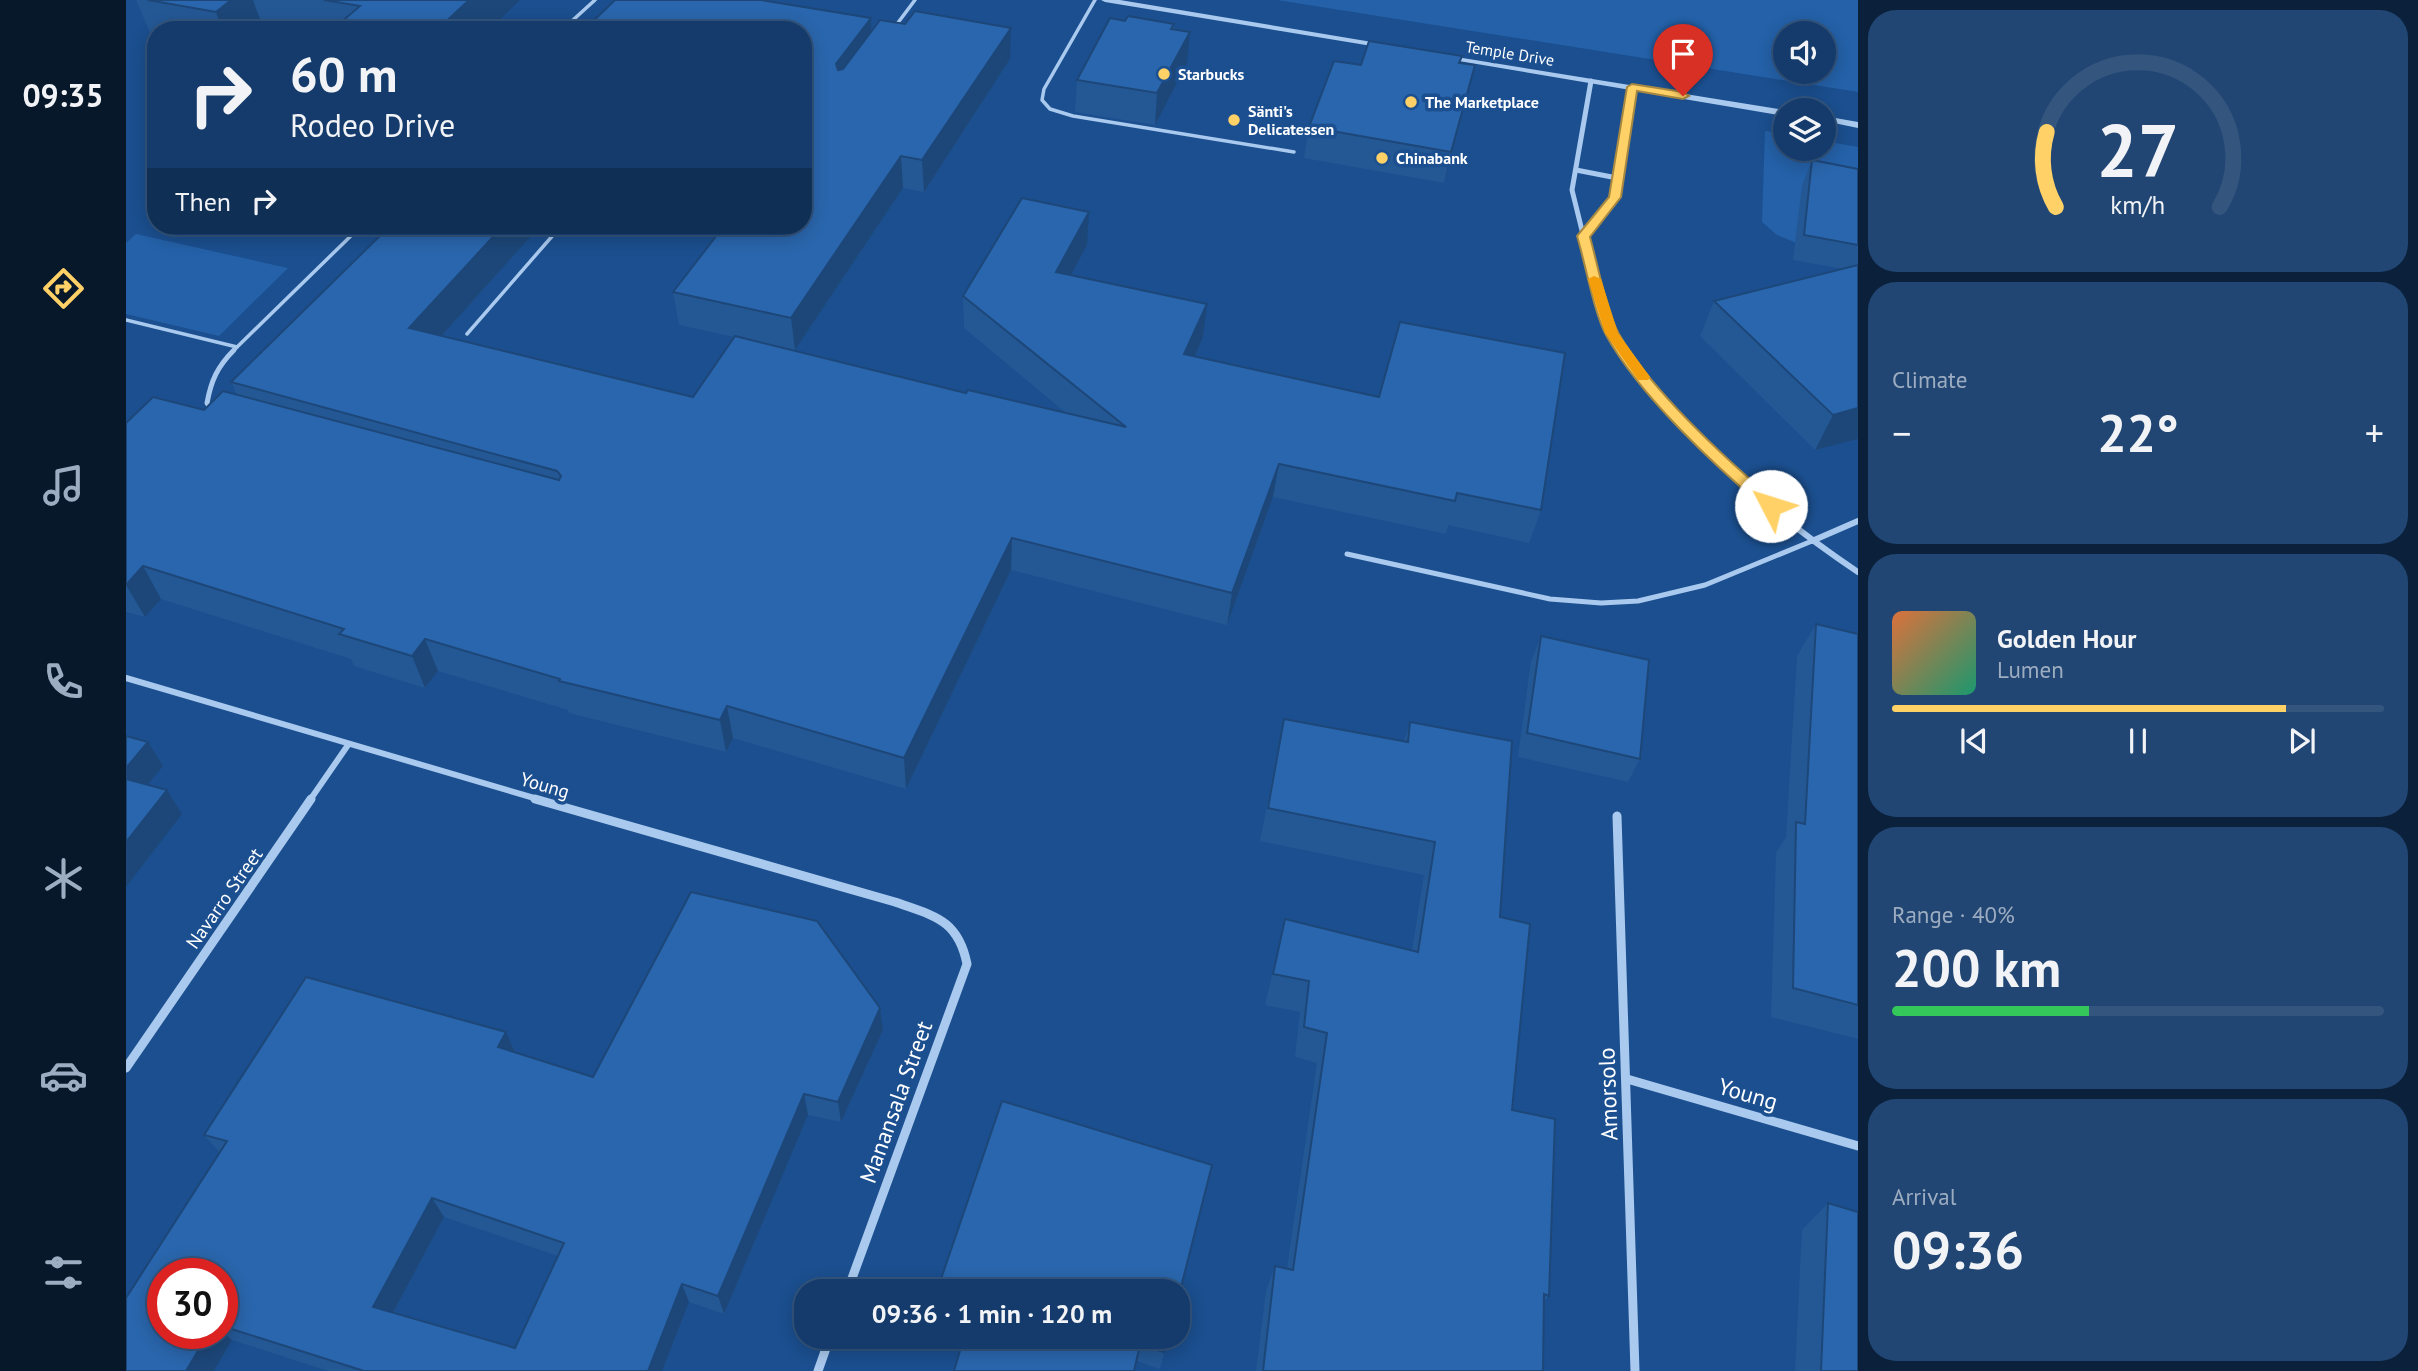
<!DOCTYPE html>
<meta charset="utf-8">
<style>
:root{--surface:#143b6b;--page:#214673;--text:#f1f3f6;--muted:#9dadc1;--line:#33557e;--accent:#ffd166}
body{margin:0;font-family:"PT Sans",sans-serif;background:var(--page);color:var(--text);height:100vh;display:flex;flex-direction:column;font-size:26px;white-space:nowrap}
*{box-sizing:border-box;margin:0}
p{font-size:23px;color:var(--muted)}
.icon{flex:none;width:38px;height:38px;fill:none;stroke:currentColor;stroke-width:2;stroke-linecap:round;stroke-linejoin:round}
.map{position:relative;flex:1;overflow:hidden}
.sheet{display:flex;flex-direction:column;gap:10px;padding:10px;background:#0b203b;width:560px}
.sheet>*{flex:none}
.hud{position:absolute;left:21px;top:21px;width:665px;height:214px;border-radius:28px;box-shadow:0 4px 18px #0003,0 0 0 2px var(--line);background:#143b6b;color:var(--text);overflow:hidden}
.fabs{position:absolute;left:1647px;top:21px;display:grid;gap:14px}
.fabs a{display:grid;place-items:center;width:63px;height:63px;border-radius:50%;background:var(--surface);box-shadow:0 4px 18px #0003,0 0 0 2px var(--line);font-size:35px}
.speed{position:absolute;left:21px;top:1258px;display:flex;gap:14px;font-size:35px;font-weight:700;text-align:center}
.speed>*{display:grid;place-content:center;width:91px;height:91px;border-radius:50%;background:var(--surface);box-shadow:0 4px 18px #0003,0 0 0 2px var(--line);line-height:1}
.speed .limit{border:10px solid #d22;background:#fff;color:#111}
.pin{position:absolute;display:grid;place-items:center;width:60px;height:60px;color:#fff;margin:-72px -30px;border-radius:50% 50% 50% 0;rotate:-45deg;box-shadow:0 0 7px #0007}
.pin .icon{rotate:45deg}
.me{position:absolute;width:77px;margin:-38px;rotate:310deg;stroke-linejoin:round;filter:drop-shadow(0 0 5px #0008)}
.turn{display:flex;align-items:center;gap:24px;height:147px;padding:0 28px;font-size:32px}
.turn .icon{width:91px;height:91px;stroke-width:2.5}
.turn b{display:block;font-size:49px;line-height:60px}
.then{display:flex;align-items:center;height:66px;padding:0 28px;background:#0003;gap:14px;font-size:26px}
.big{font-size:52px;font-weight:700;line-height:1.1}
.sheet .card{flex:1;display:flex;flex-direction:column;justify-content:center;gap:10px;min-width:0;padding:0 24px;border-radius:28px;background:var(--page)}
.sheet .dial{align-items:center;gap:0}
.dial svg{height:182px;overflow:visible;fill:none;stroke:var(--line);stroke-width:7;stroke-linecap:round;text-anchor:middle}
.dial text{fill:var(--text);stroke:none}
.song{display:flex;align-items:center;gap:21px}
.cover{width:84px;height:84px;border-radius:10px;background:linear-gradient(135deg,hsl(20 70% 55%),hsl(160 70% 35%))}
.played{height:7px;border-radius:4px;background:linear-gradient(90deg,var(--accent) 80%,var(--line) 80%)}
.keys{display:flex;justify-content:space-around;direction:ltr}
.heat{display:flex;justify-content:space-between;align-items:center;font-size:38px;direction:ltr}
.charge{height:10px;border-radius:5px;background:linear-gradient(90deg,#34c759 40%,var(--line) 0)}
.trip{position:absolute;left:668px;top:1279px;width:396px;height:70px;border-radius:28px;background:var(--surface);box-shadow:0 4px 18px #0003,0 0 0 2px var(--line);font-weight:700;line-height:70px;text-align:center}
main{display:flex;flex:1;min-height:0}
.dock{display:flex;flex-direction:column;width:126px;justify-content:space-around;align-items:center;background:#08182b;color:var(--muted)}
.dock .icon{width:49px;height:49px}
.dock .current{color:var(--accent)}
.dock b{font-size:32px;color:var(--text)}
.map>svg:first-child{display:block}
.green{fill:#2461a8;fill-rule:evenodd}
.lines{fill:none;stroke-linecap:round;stroke-linejoin:round}
.service-far1{stroke:#a9c9ee;stroke-width:3.5}
.service{stroke:#a9c9ee;stroke-width:5}
.minor-far2{stroke:#a9c9ee;stroke-width:5}
.minor-far1{stroke:#a9c9ee;stroke-width:6}
.minor{stroke:#a9c9ee;stroke-width:9}
.tertiary{fill:#a9c9ee;fill-rule:evenodd}
.wall{fill:#245895;fill-rule:evenodd}
.shaded-wall{fill:#1d4779}
.building{fill:#2a66ad;stroke:#1d4779;stroke-width:2;fill-rule:evenodd}
.route{fill:#ffd166;stroke:#a68842;stroke-width:2}
.slow{fill:#f59e0b}
.poi-dot{fill:#ffd166;stroke:#1b4f8f;stroke-width:2.5}
.labels{text-anchor:middle;stroke-width:7;stroke-linejoin:round;paint-order:stroke}
.far-street-label{font-size:16px;fill:#fff;stroke:#1b4f8f}
.far-poi-label{font-size:16px;font-weight:bold;fill:#fff;stroke:#1b4f8f;text-anchor:start}
.street-label{font-size:19px;fill:#fff;stroke:#1b4f8f}
.near-street-label{font-size:23px;fill:#fff;stroke:#1b4f8f}
</style>
<main>
<nav class="dock">
<b>09:35</b>
<svg class="icon current" aria-label="directions" viewBox="0 0 24 24"><path d="M12 3l9 9-9 9-9-9zM9 14v-3h6M13 9l2 2-2 2"/></svg>
<svg class="icon" aria-label="music" viewBox="0 0 24 24"><path d="M9 18V5l10-2v13"/><circle cx="6" cy="18" r="3"/><circle cx="16" cy="16" r="3"/></svg>
<svg class="icon" aria-label="phone" viewBox="0 0 24 24"><path d="M5 4h4l2 5-3 2q2 4 5 5l2-3 5 2v4C11 20 4 13 5 4z"/></svg>
<svg class="icon" aria-label="climate" viewBox="0 0 24 24"><path d="M12 3v18M4 7l16 10M4 17L20 7"/></svg>
<svg class="icon" aria-label="car" viewBox="0 0 24 24"><path d="M5 17H2v-5l4-1 3-4h7l3 4 3 1v5h-3M9 17h6M6 11h13"/><circle cx="7" cy="17" r="2"/><circle cx="17" cy="17" r="2"/></svg>
<svg class="icon" aria-label="filters" viewBox="0 0 24 24"><path d="M4 7h16M4 17h16"/><circle cx="9" cy="7" r="2"/><circle cx="15" cy="17" r="2"/></svg>
</nav>
<div class="map">
<svg width="1732" height="1371" viewBox="0 0 1732 1371">
<rect width="100%" height="100%" fill="#1b4f8f"/>
<g class="green">
<path d="M1151 0H1732V92ZM1659 33H1698V72H1659Z"/>
<polygon points="1639,131 1659,134 1659,149 1698,149 1698,141 1732,147 1732,268 1651,235 1636,222"/>
<polygon points="10,234 162,268 93,336 0,314 0,243"/>
</g>
<g class="lines">
<g class="service-far1">
<polyline points="969,0 918,89 916,100 924,109 947,116 1168,152"/>
<polyline points="768,28 789,0"/>
<polyline points="436,30 469,0"/>
<polyline points="0,320 111,347"/>
<polyline points="341,334 435,226"/>
<polyline points="106,352 235,226"/>
</g>
<g class="service">
<path d="M86 411 81 403C85 381 91 367 108 350"/>
<polyline points="1221,554 1424,599 1475,603 1512,601 1579,585 1686,541"/>
</g>
<g class="minor-far2">
<polyline points="1465,81 1446,190 1467,275 1486,333 1499,352"/>
<polyline points="1450,170 1491,178"/>
<polyline points="1458,236 1489,197 1506,87"/>
</g>
<g class="minor-far1">
<path d="M1498 350C1559 438 1644 513 1732 572"/>
<polyline points="1686,541 1732,521"/>
<polyline points="0,678 415,800"/>
<polyline points="184,800 222,745"/>
</g>
<g class="minor">
<path d="M409 799 769 902C808 916 832 919 841 964L721 1292"/>
<polyline points="1491,816 1509,1371"/>
<polyline points="0,1068 185,799"/>
<polyline points="1501,1079 1732,1146"/>
<polyline points="692,1371 704,1337"/>
</g>
<g class="tertiary">
<polygon points="975,0 994,0 1258,44 1262,46 1258,48 979,2"/>
<polygon points="1318,55 1659,110 1659,116 1321,59 1318,59"/>
<polygon points="1698,116 1732,122 1732,128 1698,121"/>
</g>
</g>
<g class="wall">
<polygon points="10,0 394,0 363,30 159,30 136,25 131,30 30,30 30,38 26,37"/>
<polygon points="745,18 745,32 884,59 798,192 777,188 669,350 840,393 940,413 838,328 837,296 961,245 945,275 1077,337 1068,356 1415,510 1403,543 1322,525 1320,534 1147,497 1101,625 885,570 780,789 607,738 600,752 443,713 442,710 312,671 299,688 228,666 225,659 35,599 19,617 0,612 0,423 78,410 111,395 105,382 264,226 414,226 316,336 567,397 608,337 553,325 547,292 677,226"/>
<polygon points="999,21 1048,24 1048,30 1061,64 1029,125 949,112 951,80"/>
<polygon points="1336,56 1334,63 1341,96 1318,183 1178,158 1183,127 1235,65"/>
<polygon points="1686,160 1732,169 1732,439 1689,450 1574,336 1588,301 1717,269 1667,260 1676,185"/>
<polygon points="1690,624 1732,634 1732,1039 1645,1017 1650,853 1660,837 1671,656"/>
<polygon points="1415,636 1514,759 1502,782 1392,757 1405,661"/>
<polygon points="1158,719 1278,741 1284,722 1374,917 1386,1110 1423,1296 1418,1302 1417,1371 1130,1371 1140,1291 1149,1266 1161,1268 1191,1063 1169,1057 1174,1012 1139,1005 1159,919 1286,950 1298,875 1134,841"/>
<path d="M565 892 691 921 754 1008 757 1030 715 1122 682 1115 598 1314 563 1302 536 1371H202L106 1340 88 1371H0V1298L94 1153 78 1135 180 977 380 1032 390 1053 467 1077ZM318 1217 432 1256 389 1348 267 1313ZM37 1274H96V1334H37Z"/>
<polygon points="1702,1203 1732,1371 1669,1371 1676,1230"/>
<polygon points="815,1279 1052,1292 815,1292"/>
<polygon points="838,1337 1042,1337 1034,1369 1011,1361"/>
</g>
<g class="shaded-wall">
<polygon points="105,0 127,0 136,25 131,30 96,30 90,12"/>
<polygon points="343,0 394,0 363,30 311,30"/>
<polygon points="745,18 746,50 712,95 710,64"/>
<polygon points="885,28 884,59 798,192 796,160"/>
<polygon points="1064,32 1061,64 1029,125 1031,93"/>
<polygon points="1349,65 1341,96 1318,183 1325,152"/>
<polygon points="775,156 777,188 669,350 665,318"/>
<polygon points="963,212 961,245 929,305 930,272"/>
<polygon points="377,226 414,226 294,360 283,328"/>
<polygon points="1081,304 1077,337 1055,387 1058,354"/>
<polygon points="1732,408 1732,439 1689,450 1707,415"/>
<polygon points="1153,464 1147,497 1101,625 1106,593"/>
<polygon points="886,538 885,570 780,789 778,758"/>
<polygon points="17,566 35,599 19,617 0,585"/>
<polygon points="299,639 312,671 299,688 286,656"/>
<polygon points="601,706 607,738 600,752 594,720"/>
<polygon points="22,742 37,766 9,800 0,787 0,768"/>
<polygon points="41,790 56,814 0,887 0,842"/>
<polygon points="754,1008 757,1030 715,1122 712,1102"/>
<polygon points="380,1032 390,1054 372,1047"/>
<polygon points="678,1094 682,1115 598,1314 592,1296"/>
<polygon points="306,1198 318,1217 261,1324 247,1307"/>
<polygon points="556,1284 563,1302 536,1371 522,1371"/>
<polygon points="96,1331 106,1340 88,1371 60,1371 82,1334 96,1334"/>
</g>
<g class="building">
<polygon points="22,0 105,0 90,12"/>
<polygon points="198,0 343,0 311,30 206,30 234,6"/>
<polygon points="489,0 635,0 745,18 710,64 712,70 717,69 754,20 779,24 789,11 885,28 796,160 775,156 665,318 547,292 598,226 677,226 677,30 458,30"/>
<polygon points="1002,16 1048,24 1045,29 1064,32 1031,93 951,80 984,18 999,21"/>
<polygon points="1243,41 1336,56 1333,63 1349,65 1325,152 1183,127 1208,61 1235,65"/>
<polygon points="1686,160 1732,169 1732,245 1678,235"/>
<polygon points="896,198 963,212 930,272 1081,304 1058,354 1253,397 1274,322 1439,353 1415,510 1331,493 1329,501 1153,464 1106,593 886,538 778,758 601,706 594,720 433,681 434,679 299,639 286,656 213,634 218,629 17,566 0,585 0,423 27,397 78,410 97,391 433,480 435,476 431,471 105,382 264,226 377,226 283,328 567,397 609,336 840,393 842,390 1000,427 837,296"/>
<polygon points="1732,265 1732,408 1707,415 1588,301"/>
<polygon points="1690,624 1732,634 1732,1005 1667,988 1670,822 1679,824"/>
<polygon points="1415,636 1523,660 1514,759 1401,733"/>
<polygon points="1158,719 1282,742 1284,722 1386,741 1374,917 1404,924 1386,1110 1429,1119 1423,1296 1418,1294 1417,1371 1137,1371 1149,1266 1167,1270 1201,1033 1178,1027 1183,981 1147,974 1159,919 1292,952 1309,842 1142,808"/>
<polygon points="0,736 22,742 0,768"/>
<polygon points="0,779 41,790 0,842"/>
<path d="M565 892 691 921 754 1008 712 1102 678 1094 592 1296 556 1284 522 1371H238L96 1326V1274H37V1334H82L60 1371H0V1298L101 1141 78 1135 180 977 380 1032 372 1047 467 1077ZM306 1198 438 1243 389 1348 247 1307Z"/>
<polygon points="876,1101 1086,1165 1052,1299 1052,1292 850,1292 815,1279"/>
<polygon points="1702,1203 1732,1212 1732,1371 1695,1371"/>
<polygon points="838,1337 1042,1337 1038,1352 1014,1345 1008,1371 828,1371"/>
</g>
<path class="route" d="M1506 84 1557 92 1563 96 1557 99 1511 91 1495 197 1464 237C1471 262 1481 313 1493 334 1526 392 1600 459 1650 502L1653 506 1650 509H1640C1588 465 1513 395 1480 335 1468 313 1459 262 1451 236L1483 197 1501 87Z"/>
<polygon class="slow" points="1468,276 1475,279 1492,333 1524,377 1522,380 1512,380 1479,333 1462,279"/>
<g class="poi-dot">
<circle cx="1038" cy="74" r="7"/>
<circle cx="1285" cy="102" r="7"/>
<circle cx="1108" cy="120" r="7"/>
<circle cx="1256" cy="158" r="7"/>
</g>
<g class="labels">
<g class="far-street-label">
<text transform="translate(1384 53) rotate(9)" y="6">Temple Drive</text>
</g>
<g class="far-poi-label">
<text x="1052" y="80">Starbucks</text>
<text x="1299" y="108">The Marketplace</text>
<text x="1122" y="117">Sänti's<tspan x="1122" dy="18">Delicatessen</tspan></text>
<text x="1270" y="164">Chinabank</text>
</g>
<g class="street-label">
<text transform="translate(419 785) rotate(16)" y="7">Young</text>
<text transform="translate(98 898) rotate(-55)" y="7">Navarro Street</text>
</g>
<g class="near-street-label">
<text transform="translate(1482 1094) rotate(-92)" y="8">Amorsolo</text>
<text transform="translate(1622 1094) rotate(16)" y="8">Young</text>
<text transform="translate(770 1102) rotate(-70)" y="8">Manansala Street</text>
</g>
</g>
</svg>
<div class="fabs">
<a><svg class="icon" aria-label="sound" viewBox="0 0 24 24"><path d="M4 9h4l5-4v14l-5-4H4zM17 9q2 3 0 6"/></svg></a>
<a><svg class="icon" aria-label="layers" viewBox="0 0 24 24"><path d="M12 4l9 5-9 5-9-5zM3 14l9 5 9-5"/></svg></a>
</div>
<div class="speed"><div class="limit">30</div></div>
<div class="pin" style="left:1557px;top:96px;background:#d93025"><svg class="icon" aria-label="arrive" viewBox="0 0 24 24"><path d="M6 21V4h12l-3 4 3 4H6"/></svg></div>
<svg class="me" style="left:1645px;top:506px" viewBox="-20 -20 40 40"><circle r="19" fill="#fff"/><path d="M0-13L10 11 0 6-10 11z" fill="#ffd166"/></svg>
<div class="trip">09:36 · 1 min · 120 m</div>
<div class="hud">
<div class="turn"><svg class="icon" aria-label="right" viewBox="0 0 24 24"><path d="M7 20v-9h11M14 6l5 5-5 5"/></svg><div><b>60 m</b>Rodeo Drive</div></div>
<div class="then">Then<svg class="icon" aria-label="right" viewBox="0 0 24 24"><path d="M7 20v-9h11M14 6l5 5-5 5"/></svg></div>
</div>
</div>
<section class="sheet">
<div class="card dial"><svg viewBox="0 0 100 80">
<path d="M14 69A42 42 0 1 1 86 69"/>
<path d="M14 69A42 42 0 0 1 10 36" stroke="#ffd166"/>
<text x="50" y="56" font-size="32" font-weight="700">27</text>
<text x="50" y="72" font-size="11">km/h</text>
</svg></div>
<div class="card"><p>Climate</p>
<div class="heat"><a>−</a><b class="big">22°</b><a>+</a></div>
</div>
<div class="card">
<div class="song"><i class="cover"></i><div><b>Golden Hour</b><p>Lumen</p></div></div>
<div class="played"></div>
<div class="keys"><svg class="icon" aria-label="previous" viewBox="0 0 24 24"><path d="M18 5L8 12l10 7zM5 5v14"/></svg><svg class="icon" aria-label="pause" viewBox="0 0 24 24"><path d="M8 5v14M16 5v14"/></svg><svg class="icon" aria-label="next" viewBox="0 0 24 24"><path d="M6 5l10 7-10 7zM19 5v14"/></svg></div>
</div>
<div class="card"><p>Range · 40%</p><b class="big">200 km</b><div class="charge"></div></div>
<div class="card"><p>Arrival</p><b class="big">09:36</b></div>
</section>
</main>
